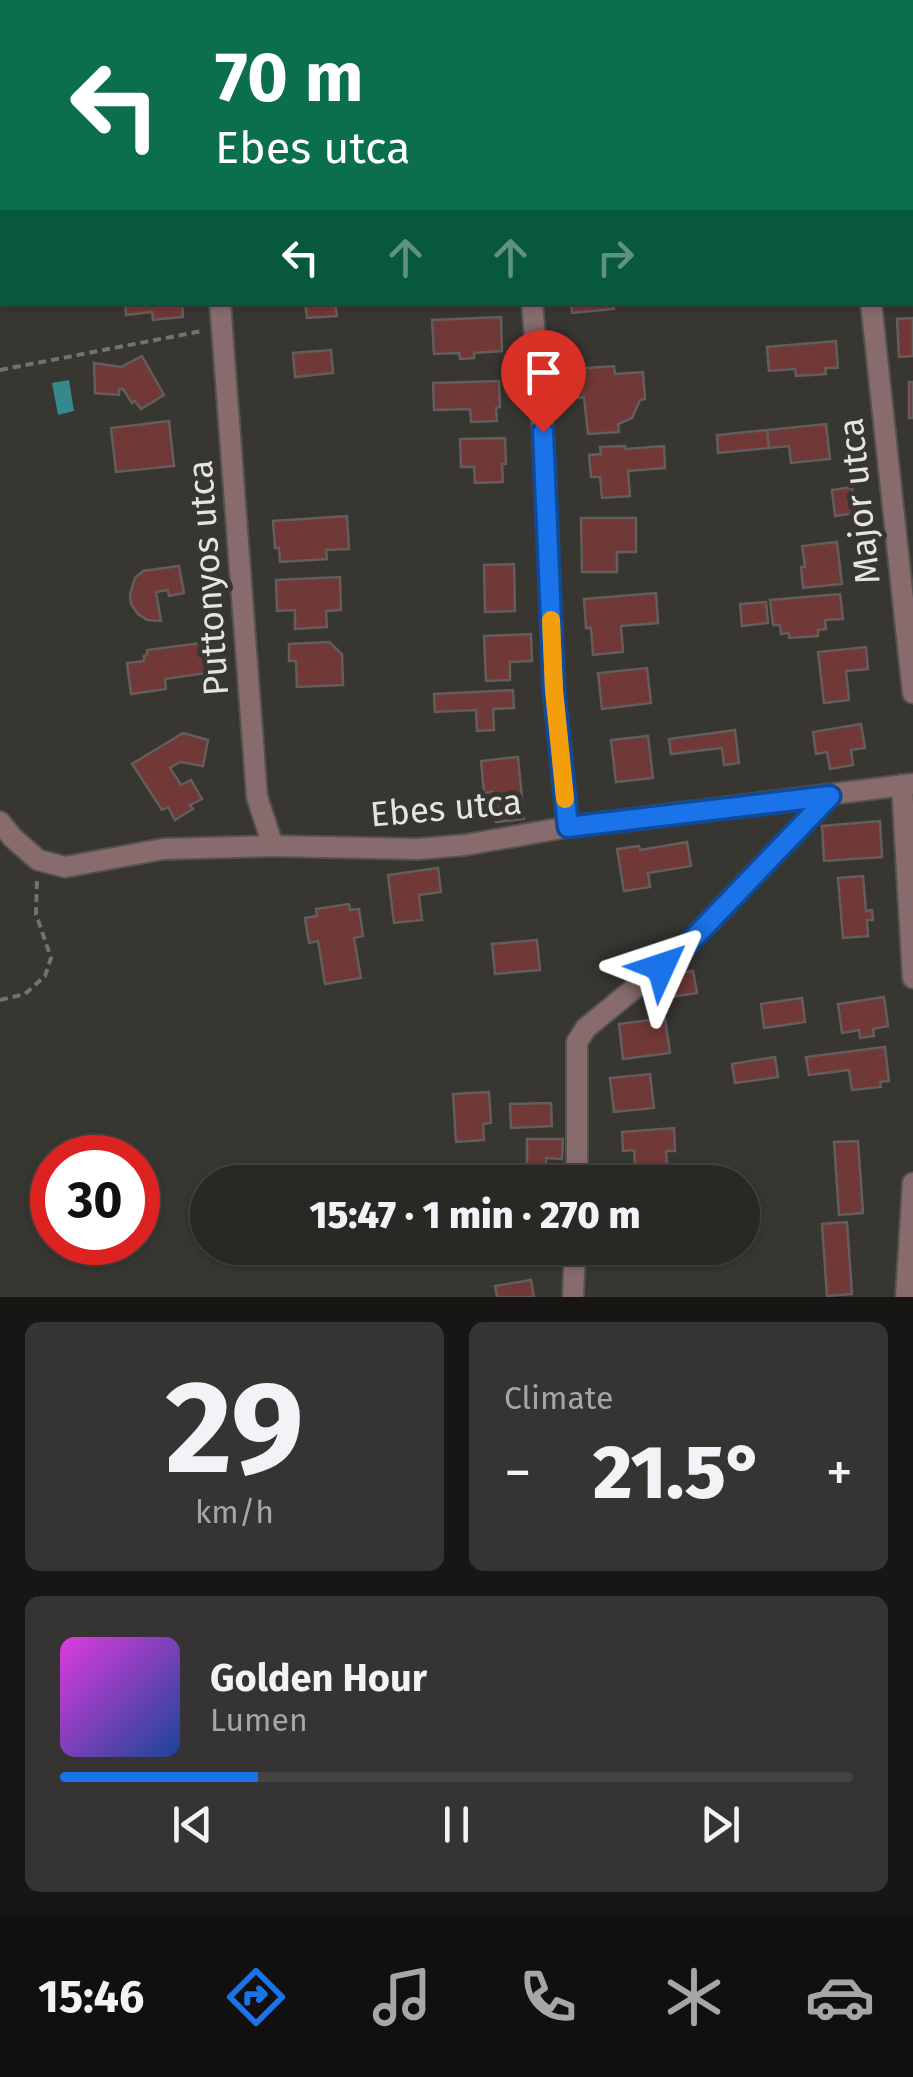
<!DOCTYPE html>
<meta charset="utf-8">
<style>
:root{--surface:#2a2825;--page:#363432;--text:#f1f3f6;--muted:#a5a6a7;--line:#464442;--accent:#1a73e8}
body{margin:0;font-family:"Fira Sans",sans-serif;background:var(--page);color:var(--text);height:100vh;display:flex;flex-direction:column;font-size:38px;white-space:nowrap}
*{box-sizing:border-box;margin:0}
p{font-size:32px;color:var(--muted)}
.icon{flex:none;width:55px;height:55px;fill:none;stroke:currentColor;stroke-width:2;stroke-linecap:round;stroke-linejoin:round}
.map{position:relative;height:1297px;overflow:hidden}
.side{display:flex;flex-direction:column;gap:25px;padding:25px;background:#171614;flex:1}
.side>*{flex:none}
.top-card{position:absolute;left:0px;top:0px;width:915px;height:305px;box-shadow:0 2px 8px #0004,0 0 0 2px var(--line);background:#0b6e4f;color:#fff;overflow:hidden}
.speed{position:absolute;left:30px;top:1135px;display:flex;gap:20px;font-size:50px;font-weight:700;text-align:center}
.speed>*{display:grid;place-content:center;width:130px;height:130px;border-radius:50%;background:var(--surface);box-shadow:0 2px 8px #0004,0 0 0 2px var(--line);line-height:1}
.speed .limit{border:15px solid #d22;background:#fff;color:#111}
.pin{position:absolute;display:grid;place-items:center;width:85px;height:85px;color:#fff;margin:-102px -42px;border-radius:50% 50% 50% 0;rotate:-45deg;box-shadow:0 0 10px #0007}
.pin .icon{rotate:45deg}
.me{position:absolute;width:110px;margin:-55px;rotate:48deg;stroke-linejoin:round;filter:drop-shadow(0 0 8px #0008)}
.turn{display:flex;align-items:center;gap:35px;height:210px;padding:0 50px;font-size:45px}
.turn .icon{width:130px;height:130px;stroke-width:2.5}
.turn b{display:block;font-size:70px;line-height:85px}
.lanes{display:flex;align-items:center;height:95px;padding:0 50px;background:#0003;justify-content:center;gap:50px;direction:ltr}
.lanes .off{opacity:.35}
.big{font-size:75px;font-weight:800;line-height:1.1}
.side .widget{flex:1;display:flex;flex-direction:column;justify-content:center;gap:15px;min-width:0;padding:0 35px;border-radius:15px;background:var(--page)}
.side .dial{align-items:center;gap:0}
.dial b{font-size:130px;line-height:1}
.song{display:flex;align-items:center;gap:30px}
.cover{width:120px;height:120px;border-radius:15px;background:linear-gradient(135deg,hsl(300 70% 55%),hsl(220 70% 35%))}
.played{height:10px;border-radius:5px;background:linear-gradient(90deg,var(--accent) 25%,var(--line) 25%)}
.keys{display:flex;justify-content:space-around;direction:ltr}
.heat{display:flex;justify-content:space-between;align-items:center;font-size:55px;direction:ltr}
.side .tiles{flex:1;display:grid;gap:25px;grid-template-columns:1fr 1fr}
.widget:last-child{grid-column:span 2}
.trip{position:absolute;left:190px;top:1165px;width:570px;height:100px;border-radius:50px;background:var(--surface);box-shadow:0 2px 8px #0004,0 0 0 2px var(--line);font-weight:800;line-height:100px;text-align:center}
.tabs{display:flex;height:160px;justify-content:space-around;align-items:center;background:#11100f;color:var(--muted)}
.tabs .icon{width:70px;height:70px}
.tabs .active{color:var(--accent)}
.tabs b{font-size:45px;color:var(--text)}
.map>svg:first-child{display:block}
.water{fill:#35898d}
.building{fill:#703837;stroke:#635d5c;stroke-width:2.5}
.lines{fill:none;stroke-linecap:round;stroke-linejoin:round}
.minor-casing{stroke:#54524d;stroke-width:24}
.path{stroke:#74726d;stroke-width:4;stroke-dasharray:8 5;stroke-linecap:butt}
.minor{stroke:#876b6d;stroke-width:20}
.route-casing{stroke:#114b97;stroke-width:25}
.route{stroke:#1a73e8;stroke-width:18}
.slow{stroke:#f59e0b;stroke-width:18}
.labels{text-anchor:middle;stroke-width:10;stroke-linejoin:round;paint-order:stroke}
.street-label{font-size:35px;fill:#e6e4e1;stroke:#383631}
</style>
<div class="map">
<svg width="913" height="1297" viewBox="0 0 913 1297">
<rect width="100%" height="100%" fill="#383631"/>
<polygon class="water" points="69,380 74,411 58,415 52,383"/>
<g class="building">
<polygon points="217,0 255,0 256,2 217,2"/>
<rect x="735" y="0" width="48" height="2"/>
<polygon points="125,302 182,302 183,317 153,320 152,312 126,315"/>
<polygon points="305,302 335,302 337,316 307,318"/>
<polygon points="571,302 613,302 614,309 572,313"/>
<polygon points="501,317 502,351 474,353 474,358 460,359 459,353 434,354 432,320"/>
<polygon points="913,318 913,356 899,357 897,319"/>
<polygon points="836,341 838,368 825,368 826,374 796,376 795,369 769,371 767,347"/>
<polygon points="331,350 333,373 295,377 293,353"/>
<polygon points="142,356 164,395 141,409 135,401 132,403 123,389 119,389 119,395 95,393 94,363 121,367"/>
<polygon points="614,366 615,374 643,372 645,399 640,400 632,418 618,424 619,432 588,434 584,397 576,398 574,369"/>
<polygon points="499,381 500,407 496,408 497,421 471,422 470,409 434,410 433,383"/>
<rect x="909" y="382" width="4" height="36"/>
<polygon points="169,421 174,466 116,472 111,428"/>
<polygon points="826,424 830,459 791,463 789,446 769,448 767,430"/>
<polygon points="767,430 769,448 718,453 717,435"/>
<polygon points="505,438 506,464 502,464 503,482 475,483 474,467 461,467 460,439"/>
<polygon points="625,446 625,449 664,446 665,468 628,471 630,496 602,498 600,477 591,477 589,455 601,454 600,447"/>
<polygon points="852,487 856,513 835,516 832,490"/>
<polygon points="347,516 349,549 326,550 327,559 280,562 279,548 275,548 273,521"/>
<polygon points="581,518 636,518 636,552 617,552 617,572 582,572"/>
<polygon points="837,542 842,584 803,588 801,567 805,567 802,546"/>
<polygon points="514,564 515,611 485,612 484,565"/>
<polygon points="179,566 184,593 169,596 168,590 156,592 161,621 147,620 138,614 131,604 130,594 135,578 143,571"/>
<polygon points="340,577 341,610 326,611 327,627 295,629 295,610 277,611 276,580"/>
<polygon points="656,593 658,623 621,626 623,652 593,655 591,628 586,628 584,599"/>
<polygon points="840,594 843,619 825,620 826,629 818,630 818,636 789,638 789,633 781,634 780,625 773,625 770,600"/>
<polygon points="766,602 768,623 742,626 740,604"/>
<polygon points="531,634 532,661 510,662 510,680 486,681 484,636"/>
<polygon points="209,642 213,672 165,679 166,689 131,694 127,663 144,661 144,656 147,655 147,650"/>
<polygon points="329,642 342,654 343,685 297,687 296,661 289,661 289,644"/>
<polygon points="866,647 868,669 846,671 849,700 824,703 818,652"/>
<polygon points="647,668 651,703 602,709 598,673"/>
<polygon points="513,690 514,708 493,709 494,730 477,731 476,710 435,712 434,694"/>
<polygon points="861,724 865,748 851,750 853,765 830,769 827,752 816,754 813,732"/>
<polygon points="735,730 739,763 724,765 722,748 671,754 669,739"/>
<polygon points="183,733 208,740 203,766 180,762 170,768 181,785 191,780 202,799 190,805 193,809 175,820 168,807 162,810 132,764"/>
<polygon points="648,736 653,778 616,782 611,740"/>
<polygon points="518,757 524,819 496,822 493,792 484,793 481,761"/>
<polygon points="880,821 882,857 824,861 822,826"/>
<polygon points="687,842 691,866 648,873 650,887 624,891 617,849 639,846 640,850"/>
<polygon points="438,868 441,892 419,895 422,920 394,923 388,875"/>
<polygon points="863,876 866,911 872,910 873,920 867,920 868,936 843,938 838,878"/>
<polygon points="349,904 350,910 359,909 363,936 354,938 361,978 325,984 318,941 309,943 305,918 317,916 316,909"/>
<polygon points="537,940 540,970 495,974 492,944"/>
<polygon points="693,971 697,993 664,998 660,976"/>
<polygon points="884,997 888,1026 873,1029 874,1036 860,1038 859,1030 842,1033 838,1004"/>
<polygon points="802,998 805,1022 764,1028 761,1004"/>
<polygon points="665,1018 670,1053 623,1059 619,1024"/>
<polygon points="885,1047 889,1081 880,1082 881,1087 852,1090 849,1070 809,1075 806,1057"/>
<polygon points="775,1057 778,1077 735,1083 732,1064"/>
<polygon points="650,1074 654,1108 614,1112 610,1078"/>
<polygon points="489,1092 491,1123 483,1124 484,1140 456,1142 453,1094"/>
<polygon points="551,1103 552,1126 511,1128 510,1104"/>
<polygon points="674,1128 675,1151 666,1151 667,1165 635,1167 634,1150 623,1151 622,1132"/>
<polygon points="527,1139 563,1139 562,1159 546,1158 546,1175 527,1175"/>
<polygon points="858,1141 863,1213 839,1215 834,1142"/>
<polygon points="847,1222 852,1294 827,1296 822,1224"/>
<polygon points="486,1248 525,1248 526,1252 488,1258"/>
<polygon points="531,1280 534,1297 497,1297 495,1286"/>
</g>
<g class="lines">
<defs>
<g id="minor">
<polyline points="840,0 840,2"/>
<polyline points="306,2 306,0"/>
<polyline points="220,302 257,797 273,846"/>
<polyline points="532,302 543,433 554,690 568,827"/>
<polyline points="871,302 913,693"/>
<polyline points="902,785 913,978"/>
<polyline points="0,822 12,837 38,860 65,867 163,849 273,846 418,849 465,845 568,827 913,784"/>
<polyline points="577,1182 577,1042 586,1028 686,946 830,796"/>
<polyline points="573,1297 575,1248"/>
<polyline points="906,1297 913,1183"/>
</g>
</defs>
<use href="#minor" class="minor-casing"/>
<g class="path">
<polyline points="0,370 202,331"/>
<polyline points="0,1000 25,994 45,976 51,958 36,914 37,879"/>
</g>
<use href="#minor" class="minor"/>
</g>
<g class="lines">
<defs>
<polyline id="route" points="543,432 554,690 568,827 830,796 686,946 661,967"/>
</defs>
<use href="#route" class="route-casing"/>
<use href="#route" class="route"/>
<polyline class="slow" points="551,620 554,690 565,799"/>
</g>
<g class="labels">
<g class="street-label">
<text transform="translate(859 501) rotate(-96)" y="12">Major utca</text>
<text transform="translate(208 578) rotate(-94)" y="12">Puttonyos utca</text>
<text transform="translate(446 808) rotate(-5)" y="12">Ebes utca</text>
</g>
</g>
</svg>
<div class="speed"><div class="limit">30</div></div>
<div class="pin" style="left:543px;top:432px;background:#d93025"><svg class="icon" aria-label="arrive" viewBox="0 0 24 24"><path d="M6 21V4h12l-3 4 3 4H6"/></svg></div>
<svg class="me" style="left:661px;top:967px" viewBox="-20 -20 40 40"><path d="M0-17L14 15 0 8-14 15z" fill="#1a73e8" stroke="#fff" stroke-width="4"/></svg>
<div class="trip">15:47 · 1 min · 270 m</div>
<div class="top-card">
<div class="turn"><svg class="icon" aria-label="left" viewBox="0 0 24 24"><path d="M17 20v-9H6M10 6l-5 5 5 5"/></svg><div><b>70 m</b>Ebes utca</div></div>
<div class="lanes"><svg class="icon" aria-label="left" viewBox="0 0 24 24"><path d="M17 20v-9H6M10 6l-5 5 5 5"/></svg><svg class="icon off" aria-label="ahead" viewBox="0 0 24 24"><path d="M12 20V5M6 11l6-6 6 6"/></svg><svg class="icon off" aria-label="ahead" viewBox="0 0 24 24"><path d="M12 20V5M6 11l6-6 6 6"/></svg><svg class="icon off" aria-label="right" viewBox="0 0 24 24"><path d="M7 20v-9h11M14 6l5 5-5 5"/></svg></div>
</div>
</div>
<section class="side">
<div class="tiles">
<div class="widget dial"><b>29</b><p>km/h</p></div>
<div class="widget"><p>Climate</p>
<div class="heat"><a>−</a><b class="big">21.5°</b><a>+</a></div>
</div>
<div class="widget">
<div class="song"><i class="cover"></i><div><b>Golden Hour</b><p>Lumen</p></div></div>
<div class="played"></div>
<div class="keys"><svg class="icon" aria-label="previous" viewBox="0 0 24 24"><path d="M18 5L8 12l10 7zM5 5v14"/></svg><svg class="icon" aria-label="pause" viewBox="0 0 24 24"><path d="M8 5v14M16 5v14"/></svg><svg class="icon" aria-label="next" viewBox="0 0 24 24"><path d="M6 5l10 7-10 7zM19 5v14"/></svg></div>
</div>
</div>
</section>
<nav class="tabs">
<b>15:46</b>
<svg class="icon active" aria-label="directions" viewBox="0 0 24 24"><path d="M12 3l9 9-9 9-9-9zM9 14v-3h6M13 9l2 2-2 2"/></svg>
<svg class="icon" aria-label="music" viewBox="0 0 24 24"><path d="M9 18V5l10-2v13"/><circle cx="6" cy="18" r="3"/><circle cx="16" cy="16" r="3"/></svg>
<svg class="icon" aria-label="phone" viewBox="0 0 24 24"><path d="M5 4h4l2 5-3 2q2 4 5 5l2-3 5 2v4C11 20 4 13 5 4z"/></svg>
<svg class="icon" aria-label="climate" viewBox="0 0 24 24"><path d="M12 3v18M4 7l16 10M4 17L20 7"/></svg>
<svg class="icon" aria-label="car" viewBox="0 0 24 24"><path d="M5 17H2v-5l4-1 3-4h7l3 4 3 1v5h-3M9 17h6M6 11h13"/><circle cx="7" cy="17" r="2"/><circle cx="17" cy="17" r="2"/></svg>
</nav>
